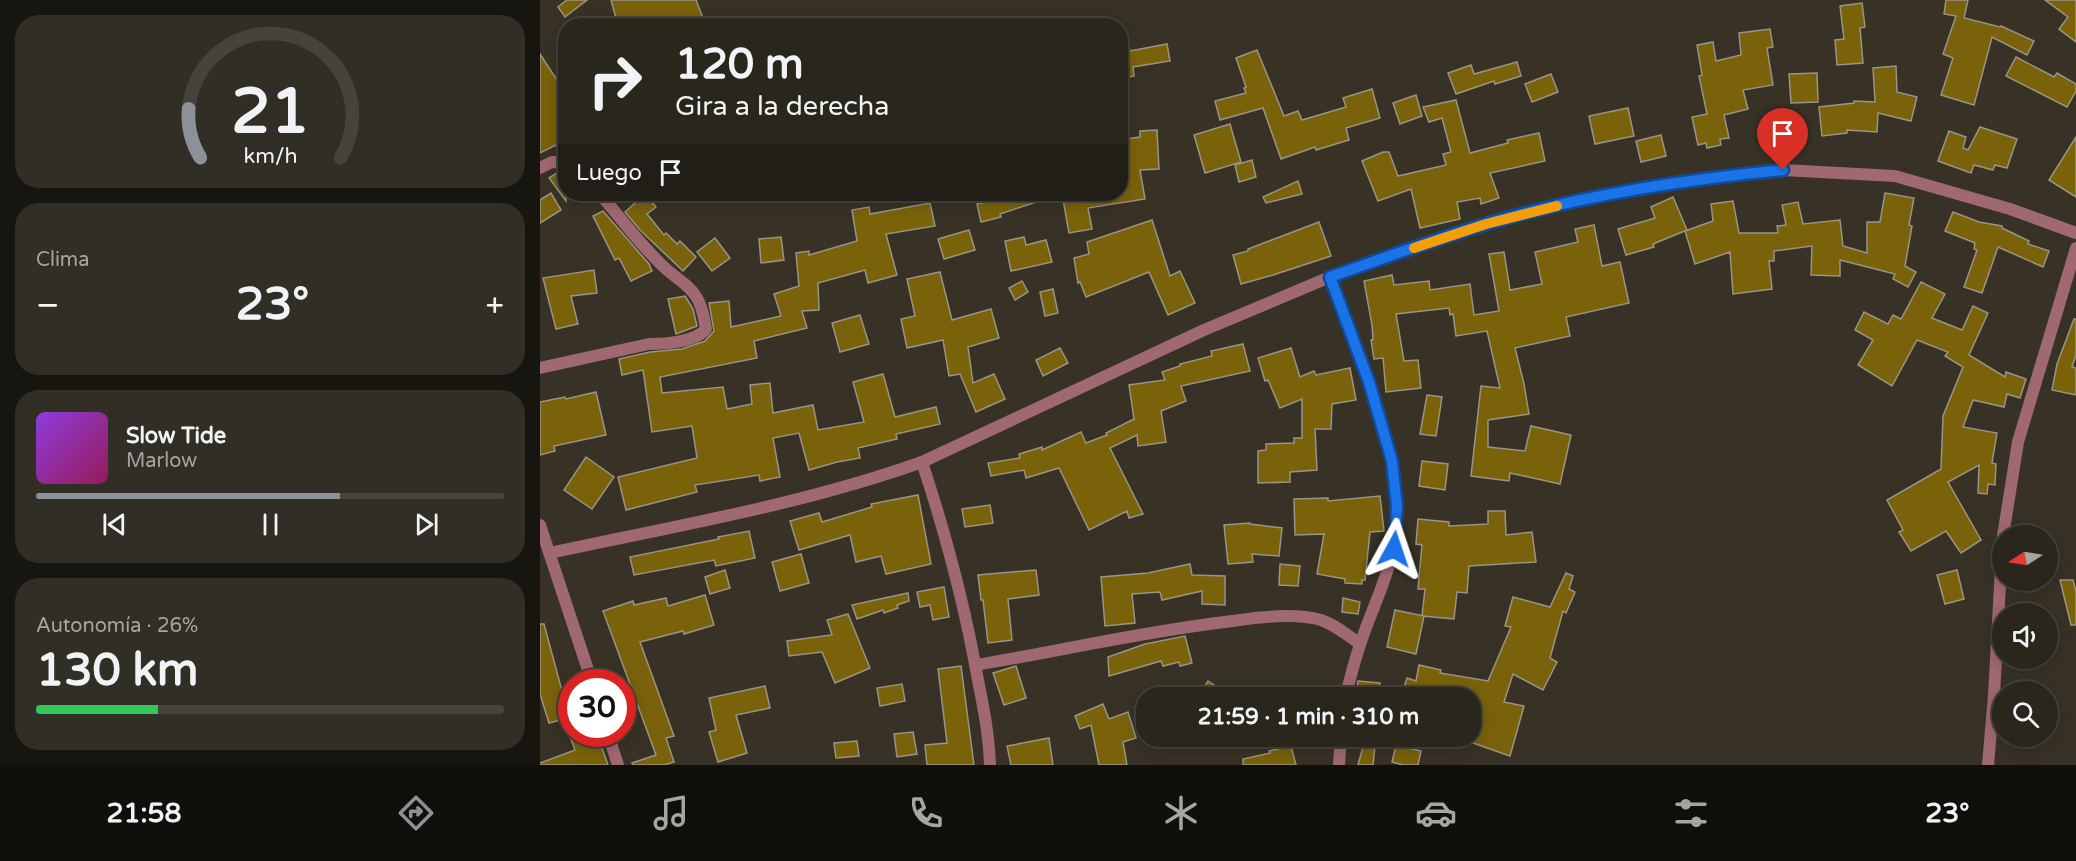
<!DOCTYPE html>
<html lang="es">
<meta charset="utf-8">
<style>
:root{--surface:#29261c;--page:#312e25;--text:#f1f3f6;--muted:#a5a5a3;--line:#45433b;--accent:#8c9099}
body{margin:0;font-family:"Varela Round",sans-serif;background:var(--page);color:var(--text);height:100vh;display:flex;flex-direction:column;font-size:22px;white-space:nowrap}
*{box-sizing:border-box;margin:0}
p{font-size:20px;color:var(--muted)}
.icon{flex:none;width:33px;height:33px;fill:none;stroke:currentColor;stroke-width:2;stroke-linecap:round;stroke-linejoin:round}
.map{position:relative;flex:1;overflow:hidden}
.sheet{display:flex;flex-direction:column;gap:15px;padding:15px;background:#17150f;width:540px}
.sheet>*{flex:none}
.top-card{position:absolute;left:18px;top:18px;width:570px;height:183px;border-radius:24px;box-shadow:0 3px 15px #0003,0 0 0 2px var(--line);background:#29261c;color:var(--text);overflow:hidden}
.needle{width:39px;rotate:258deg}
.controls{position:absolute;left:1452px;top:525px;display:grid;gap:12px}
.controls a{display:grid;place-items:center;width:66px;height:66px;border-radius:50%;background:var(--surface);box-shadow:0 3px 15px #0003,0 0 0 2px var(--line);font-size:30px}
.speed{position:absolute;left:18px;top:669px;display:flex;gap:12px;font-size:30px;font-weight:700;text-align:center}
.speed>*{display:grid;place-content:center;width:78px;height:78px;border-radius:50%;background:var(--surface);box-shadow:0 3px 15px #0003,0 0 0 2px var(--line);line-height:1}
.speed .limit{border:9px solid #d22;background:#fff;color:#111}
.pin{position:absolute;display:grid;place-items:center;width:51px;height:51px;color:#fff;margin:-62px -26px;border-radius:50% 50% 50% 0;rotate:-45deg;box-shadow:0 0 6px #0007}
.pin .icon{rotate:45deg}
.me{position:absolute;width:66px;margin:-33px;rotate:5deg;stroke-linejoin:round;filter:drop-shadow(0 0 4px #0008)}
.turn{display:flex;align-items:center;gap:21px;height:126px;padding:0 18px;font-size:27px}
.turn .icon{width:78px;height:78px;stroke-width:2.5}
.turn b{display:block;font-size:42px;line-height:51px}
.then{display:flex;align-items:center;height:57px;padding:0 18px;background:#0003;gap:12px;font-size:22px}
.big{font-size:45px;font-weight:700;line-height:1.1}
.sheet .card{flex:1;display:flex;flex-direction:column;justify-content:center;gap:9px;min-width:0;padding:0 21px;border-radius:24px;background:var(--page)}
.sheet .dial{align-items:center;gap:0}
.dial svg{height:156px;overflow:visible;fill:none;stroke:var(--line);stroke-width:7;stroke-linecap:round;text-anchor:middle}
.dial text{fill:var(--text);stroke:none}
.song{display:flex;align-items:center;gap:18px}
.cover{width:72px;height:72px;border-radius:9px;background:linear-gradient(135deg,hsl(270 70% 55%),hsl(330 70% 35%))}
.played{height:6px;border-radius:3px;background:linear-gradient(90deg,var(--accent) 65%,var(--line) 65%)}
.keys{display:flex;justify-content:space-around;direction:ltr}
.heat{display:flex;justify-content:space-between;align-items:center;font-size:33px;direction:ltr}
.charge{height:9px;border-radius:4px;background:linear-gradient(90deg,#34c759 26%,var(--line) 0)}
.trip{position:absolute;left:596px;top:687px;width:345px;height:60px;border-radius:24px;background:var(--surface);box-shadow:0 3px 15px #0003,0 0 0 2px var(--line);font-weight:700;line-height:60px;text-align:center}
.dock{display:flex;height:96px;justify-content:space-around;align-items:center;background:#100f0b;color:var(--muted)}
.dock .icon{width:42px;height:42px}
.dock .selected{color:var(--accent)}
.dock b{font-size:27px;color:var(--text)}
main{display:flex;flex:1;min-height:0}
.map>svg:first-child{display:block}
.building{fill:#7a620a;stroke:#999485;stroke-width:1.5}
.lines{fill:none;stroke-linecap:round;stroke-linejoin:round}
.minor{stroke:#a06870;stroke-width:12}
.tertiary{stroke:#a06870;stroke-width:12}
.route-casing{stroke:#114b97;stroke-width:15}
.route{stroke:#1a73e8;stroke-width:10}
.slow{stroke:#f59e0b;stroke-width:10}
</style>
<main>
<section class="sheet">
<div class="card dial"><svg viewBox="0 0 100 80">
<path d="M14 69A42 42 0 1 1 86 69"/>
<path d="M14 69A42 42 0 0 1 8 44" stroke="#8c9099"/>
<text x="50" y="56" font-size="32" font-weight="700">21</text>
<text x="50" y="72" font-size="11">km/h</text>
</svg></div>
<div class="card"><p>Clima</p>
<div class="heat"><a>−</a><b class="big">23°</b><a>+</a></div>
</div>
<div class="card">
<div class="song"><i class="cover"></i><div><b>Slow Tide</b><p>Marlow</p></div></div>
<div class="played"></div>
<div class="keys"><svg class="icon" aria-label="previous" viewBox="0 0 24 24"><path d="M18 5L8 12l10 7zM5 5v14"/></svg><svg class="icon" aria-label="pause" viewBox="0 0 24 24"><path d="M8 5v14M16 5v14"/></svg><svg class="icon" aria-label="next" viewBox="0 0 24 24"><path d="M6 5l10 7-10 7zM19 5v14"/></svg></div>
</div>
<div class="card"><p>Autonomía · 26%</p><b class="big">130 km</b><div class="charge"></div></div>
</section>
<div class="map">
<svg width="1536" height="765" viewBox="0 0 1536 765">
<rect width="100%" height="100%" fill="#373225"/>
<g class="building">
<polygon points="27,0 47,0 25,17 18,7"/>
<polygon points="71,0 156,0 163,18 143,26 78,26"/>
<polygon points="1406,0 1428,0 1424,18 1460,27 1461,26 1494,41 1487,55 1452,37 1434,105 1401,95 1413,58 1403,54 1416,16 1404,14"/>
<polygon points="1505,0 1536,0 1536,42 1519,29 1528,17"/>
<polygon points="1322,3 1325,27 1320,28 1323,63 1297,65 1295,40 1304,39 1300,6"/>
<polygon points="1230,29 1233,47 1227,48 1233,85 1203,90 1208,109 1184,115 1189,138 1180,139 1181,145 1167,148 1166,143 1158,145 1152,117 1167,114 1159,76 1162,75 1157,45 1173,42 1176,61 1201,55 1199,33"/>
<polygon points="580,37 587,37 590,51 627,44 630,61 593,67 594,76 580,79"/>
<polygon points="717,50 744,116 758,111 762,120 806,107 803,98 832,89 840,118 806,128 809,140 776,150 775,147 741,159 723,108 680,120 675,101 706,93 704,88 706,87 696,58"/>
<polygon points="0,54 26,94 26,140 0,153"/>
<polygon points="1476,57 1514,77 1517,73 1536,84 1536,91 1527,107 1466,76"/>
<polygon points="977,62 981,76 955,84 954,81 916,94 908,73 931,65 934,74"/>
<polygon points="1356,66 1357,92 1377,97 1371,121 1338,113 1337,132 1307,130 1307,133 1282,136 1279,107 1314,103 1314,101 1335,102 1333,68"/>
<polygon points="1277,73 1278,102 1251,103 1249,74"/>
<polygon points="1011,74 1018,92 992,102 985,84"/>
<polygon points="876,95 882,116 860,124 853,103"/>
<polygon points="916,100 930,153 968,143 967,140 999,133 1005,161 950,173 959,198 941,204 940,198 917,202 920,219 880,228 871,189 838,201 822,161 843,152 849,152 858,176 906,165 903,154 911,152 902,118 889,122 883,107"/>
<polygon points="1088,108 1094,136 1055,144 1049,116"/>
<polygon points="690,124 701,162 665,173 654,135"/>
<polygon points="1440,127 1477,139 1467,168 1455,165 1453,170 1434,165 1431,173 1398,161 1409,131 1426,137 1423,148 1428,150"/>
<polygon points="617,130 619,169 600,170 605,199 548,208 552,229 529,233 522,194 580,194 580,140 600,137 600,131"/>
<polygon points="1121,135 1126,156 1101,162 1096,141"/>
<polygon points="1536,137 1536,197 1509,180"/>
<polygon points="712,160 716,177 699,182 695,165"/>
<polygon points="20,171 26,171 26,201 9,178"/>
<polygon points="758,181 762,194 726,203 723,197"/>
<polygon points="11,193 21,210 0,223 0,200"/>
<polygon points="1345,193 1374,198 1369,225 1372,226 1365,266 1376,272 1368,287 1353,279 1355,274 1300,260 1300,276 1271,275 1272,246 1234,251 1234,261 1229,261 1232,289 1193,294 1190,252 1155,264 1145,231 1173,221 1171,204 1193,201 1199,233 1238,233 1237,226 1246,225 1242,205 1258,202 1263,224 1300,220 1303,246 1327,253 1327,222 1340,222"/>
<polygon points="105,194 116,207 107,214 124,235 126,233 137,244 140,241 156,257 143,271 100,230 85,212"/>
<polygon points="470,194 513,194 514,196 460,214 461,217 441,222 437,204 470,196"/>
<polygon points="1133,197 1147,230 1113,244 1114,247 1086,255 1078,229 1115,218 1111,207"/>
<polygon points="390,203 395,226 346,234 357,275 328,283 325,270 278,283 279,310 262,311 267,328 214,341 217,358 120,377 122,393 183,387 187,409 212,404 210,385 230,383 233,413 273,405 278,430 324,422 313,382 343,374 355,417 396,407 400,424 356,434 357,439 318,448 320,458 297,462 269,470 259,433 233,438 240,477 220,481 219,475 155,485 157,492 86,510 78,477 157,458 152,426 112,432 103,370 82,375 79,359 110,352 142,349 165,341 174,331 169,303 189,301 191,327 241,316 234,294 259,286 256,253 269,251 269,255 317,241 312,210 329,207 330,214"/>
<polygon points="63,211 109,264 112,271 91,281 79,258 75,260 53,216"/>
<polygon points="1413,212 1439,222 1462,226 1462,228 1489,241 1488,244 1509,251 1503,267 1458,247 1442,293 1424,287 1437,250 1434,249 1435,243 1405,231"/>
<polygon points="612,220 630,276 640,271 655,303 628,315 609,272 546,297 540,282 538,283 534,258 549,254 547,242"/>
<polygon points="779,222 791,256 733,275 701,284 693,255 708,251 708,249"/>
<polygon points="1054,225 1062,266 1080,262 1089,303 1026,317 1030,336 975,348 984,384 989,414 948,420 948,447 985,451 991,426 1031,435 1020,484 970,473 969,481 931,476 941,386 960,388 947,331 916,336 913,314 910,315 909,308 856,314 864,361 878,360 881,388 846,392 843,358 834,359 831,340 833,340 832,325 824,281 852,275 854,285 889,281 890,290 930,284 934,315 959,311 949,254 964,252 970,290 1002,284 995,252 1038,242 1035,229"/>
<polygon points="429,230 435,250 404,259 398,239"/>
<polygon points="241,237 244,260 221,263 219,239"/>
<polygon points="484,237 486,245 506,240 512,262 471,271 465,241"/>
<polygon points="175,238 190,258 172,271 157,252"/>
<polygon points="54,270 57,293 31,296 38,324 16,329 3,278"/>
<polygon points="400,272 412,320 451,309 459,338 428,347 433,383 454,374 465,399 436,412 420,374 409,376 403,340 367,348 361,319 375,316 367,279"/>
<polygon points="482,281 488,292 475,300 469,288"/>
<polygon points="1381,282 1405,294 1392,318 1422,330 1433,306 1448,313 1429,355 1465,377 1466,372 1486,379 1480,398 1467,394 1464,407 1433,400 1423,427 1457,433 1452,463 1456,464 1455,485 1448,484 1447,494 1438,493 1439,465 1408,482 1441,540 1421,553 1406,531 1371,551 1359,532 1363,530 1347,500 1401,469 1403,416 1423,367 1405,356 1408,352 1377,340 1352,386 1318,365 1333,340 1315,330 1324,312 1348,324 1353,315 1361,319"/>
<polygon points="513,289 518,313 505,316 500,292"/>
<polygon points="145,296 153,309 157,326 136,334 128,299"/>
<polygon points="320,315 329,344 300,352 292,323"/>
<polygon points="1534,319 1536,319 1536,355 1532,367 1536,368 1536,395 1512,390 1517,364"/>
<polygon points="703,344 710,371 641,386 646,401 621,411 626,442 598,446 597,435 570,448 603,514 589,518 587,511 549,530 519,468 486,478 484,470 451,476 448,463 480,458 479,454 502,447 502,450 541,432 546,443 567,435 566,433 594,419 589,385 625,380 622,372 640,366 640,364 672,356 671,351"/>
<polygon points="520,348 528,363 503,376 496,360"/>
<polygon points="751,348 760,377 774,371 776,375 810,368 816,400 792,404 791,429 775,429 777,470 750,472 750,482 718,483 718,451 726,450 726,444 754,443 754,438 762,438 762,399 740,408 728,380 725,381 718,358"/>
<polygon points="56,392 66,435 14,446 15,451 0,455 0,402 25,397 26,399"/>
<polygon points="887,395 902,397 896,436 880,434"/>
<polygon points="46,457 74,477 52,509 24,490"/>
<polygon points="882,461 908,464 905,490 879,486"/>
<polygon points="378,495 391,564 346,574 341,556 316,562 310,535 259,550 250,521 279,513 282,522 332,507 331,504"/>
<polygon points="840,496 844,531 830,532 825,580 822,580 822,584 805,583 805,579 777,574 784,534 755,535 754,499 788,498 788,501"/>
<polygon points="450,505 453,523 425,527 422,509"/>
<polygon points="948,511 965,511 966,535 992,532 996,562 929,566 927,593 917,592 914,619 882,616 885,589 878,589 882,545 876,544 878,519 909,522 909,526 948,524"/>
<polygon points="710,523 710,524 742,528 739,556 712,554 713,562 688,564 684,525"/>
<polygon points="209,531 215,558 176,566 174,560 94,575 90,557 179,539 178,537"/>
<polygon points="261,554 269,583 240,591 232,562"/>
<polygon points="650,564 652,575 685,576 685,605 662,604 662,591 622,600 620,592 592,594 595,623 565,626 561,577 608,573"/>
<polygon points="740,564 760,566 758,586 739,585"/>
<polygon points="185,570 190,588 170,594 165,577"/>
<polygon points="496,570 499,595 468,599 472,640 448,643 443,600 441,600 438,575"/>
<polygon points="1417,570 1424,599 1405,604 1397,575"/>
<polygon points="1026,573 1033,576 1029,589 1035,592 1026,613 1023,611 1010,658 1017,662 1003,690 973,674 964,702 984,706 970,756 930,742 930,698 890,698 863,690 867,678 876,681 879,665 901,670 900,673 948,681 971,627 965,626 973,597 1010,607"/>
<polygon points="1520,580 1533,580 1536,591 1536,625 1531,625"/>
<polygon points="404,587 409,617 393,620 390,605 380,607 377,592"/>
<polygon points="368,593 369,601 357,605 358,608 344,613 343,610 317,619 312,605"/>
<polygon points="165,595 174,625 144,634 143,631 100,642 134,736 126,738 134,762 124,765 93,765 92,763 116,755 63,611 93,601 94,605 126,598 128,606"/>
<polygon points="803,598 820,602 818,614 802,612"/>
<polygon points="855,610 884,616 876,654 847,647"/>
<polygon points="308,614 330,668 295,683 282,652 249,656 247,641 292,635 287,620"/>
<polygon points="0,624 4,624 22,691 28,689 32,701 32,717 9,723 0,694"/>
<polygon points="645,636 652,663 640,666 639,662 623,666 621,661 569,676 568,657 605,644"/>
<polygon points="421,666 434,765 387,765 385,745 407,743 398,669"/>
<polygon points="476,666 486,698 464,705 453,673"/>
<polygon points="668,681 680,689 674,698 657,698"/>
<polygon points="818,681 840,683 838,698 816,698"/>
<polygon points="362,684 365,701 340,706 337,688"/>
<polygon points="225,686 230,708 196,715 207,753 178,762 169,732 176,730 169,698"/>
<polygon points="563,704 569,719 588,712 596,738 583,742 587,765 559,765 551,725 540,729 535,716"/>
<polygon points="373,732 377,754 357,757 354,734"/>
<polygon points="29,734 57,734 68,765 0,765 0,763 35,750"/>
<polygon points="509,738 513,765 471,765 467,746"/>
<polygon points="317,741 319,756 296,758 294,743"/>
<polygon points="824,743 835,746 833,765 818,765"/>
<polygon points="856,745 881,751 878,765 863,765 852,762"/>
<polygon points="751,746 756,765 703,765 703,759 730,753 729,751"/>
</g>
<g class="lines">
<g class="minor">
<polyline points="0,168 12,162 26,163"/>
<path d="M790 277C818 354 871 468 853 550 846 583 830 613 820 645 814 662 810 680 805 698"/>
<path d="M0 368 109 344C125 344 156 342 166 329 164 318 163 308 157 298 149 284 135 278 124 267 100 245 81 218 60 194"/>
<path d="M382 462C405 532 424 602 437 675 443 705 449 734 450 765"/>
<path d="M436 665C519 651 601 632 685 622 715 618 751 612 781 620 795 625 808 635 820 644"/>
<polyline points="799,765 801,736"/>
</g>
<g class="tertiary">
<polyline points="0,525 52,682"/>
<polyline points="1463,536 1478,442 1536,248"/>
<path d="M10 553C134 526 261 505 382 462L664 330 790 277 946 224 1041 200 1101 188 1165 178 1243 170 1355 176 1470 209 1536 233"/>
<polyline points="68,734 78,765"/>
<polyline points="1448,765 1454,695 1462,549"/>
</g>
</g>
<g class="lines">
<defs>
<path id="route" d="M854 549 857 507 852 461 829 382 790 277C841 259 893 240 946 224 1043 195 1142 180 1243 170"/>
</defs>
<use href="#route" class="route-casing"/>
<use href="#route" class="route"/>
<polyline class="slow" points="874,248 946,224 1017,206"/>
</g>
</svg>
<div class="controls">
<a><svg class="needle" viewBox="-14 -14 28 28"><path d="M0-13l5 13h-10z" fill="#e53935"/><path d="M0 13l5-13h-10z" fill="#a5a5a3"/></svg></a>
<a><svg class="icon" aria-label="sound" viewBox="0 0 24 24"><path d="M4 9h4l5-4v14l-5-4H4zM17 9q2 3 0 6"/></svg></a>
<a><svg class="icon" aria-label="search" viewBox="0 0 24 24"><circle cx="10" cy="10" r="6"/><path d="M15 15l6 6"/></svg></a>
</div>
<div class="speed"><div class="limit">30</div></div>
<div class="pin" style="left:1243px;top:170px;background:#d93025"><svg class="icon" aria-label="arrive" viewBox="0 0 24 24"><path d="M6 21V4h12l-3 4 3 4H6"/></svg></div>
<svg class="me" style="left:854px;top:549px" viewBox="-20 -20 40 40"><path d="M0-17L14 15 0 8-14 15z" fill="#1a73e8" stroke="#fff" stroke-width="4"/></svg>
<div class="trip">21:59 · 1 min · 310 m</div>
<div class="top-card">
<div class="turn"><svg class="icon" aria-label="right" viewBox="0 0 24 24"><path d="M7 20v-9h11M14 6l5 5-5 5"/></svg><div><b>120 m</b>Gira a la derecha</div></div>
<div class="then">Luego<svg class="icon" aria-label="arrive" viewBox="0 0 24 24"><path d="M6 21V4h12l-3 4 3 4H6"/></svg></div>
</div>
</div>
</main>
<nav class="dock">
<b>21:58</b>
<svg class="icon selected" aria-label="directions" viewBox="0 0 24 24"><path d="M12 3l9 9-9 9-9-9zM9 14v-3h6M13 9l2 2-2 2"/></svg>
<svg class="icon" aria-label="music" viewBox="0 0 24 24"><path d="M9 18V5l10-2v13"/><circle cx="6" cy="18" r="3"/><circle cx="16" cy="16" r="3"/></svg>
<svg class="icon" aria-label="phone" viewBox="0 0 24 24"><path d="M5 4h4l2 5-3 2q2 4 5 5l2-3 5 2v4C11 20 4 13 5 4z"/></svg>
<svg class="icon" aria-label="climate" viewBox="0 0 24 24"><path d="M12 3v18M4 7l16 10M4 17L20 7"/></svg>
<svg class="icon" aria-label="car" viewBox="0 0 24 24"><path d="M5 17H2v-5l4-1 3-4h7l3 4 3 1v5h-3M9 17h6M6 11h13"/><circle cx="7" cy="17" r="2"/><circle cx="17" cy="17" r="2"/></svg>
<svg class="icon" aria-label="filters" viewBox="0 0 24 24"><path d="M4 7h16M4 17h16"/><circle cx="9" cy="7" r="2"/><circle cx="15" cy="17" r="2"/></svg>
<b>23°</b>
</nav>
